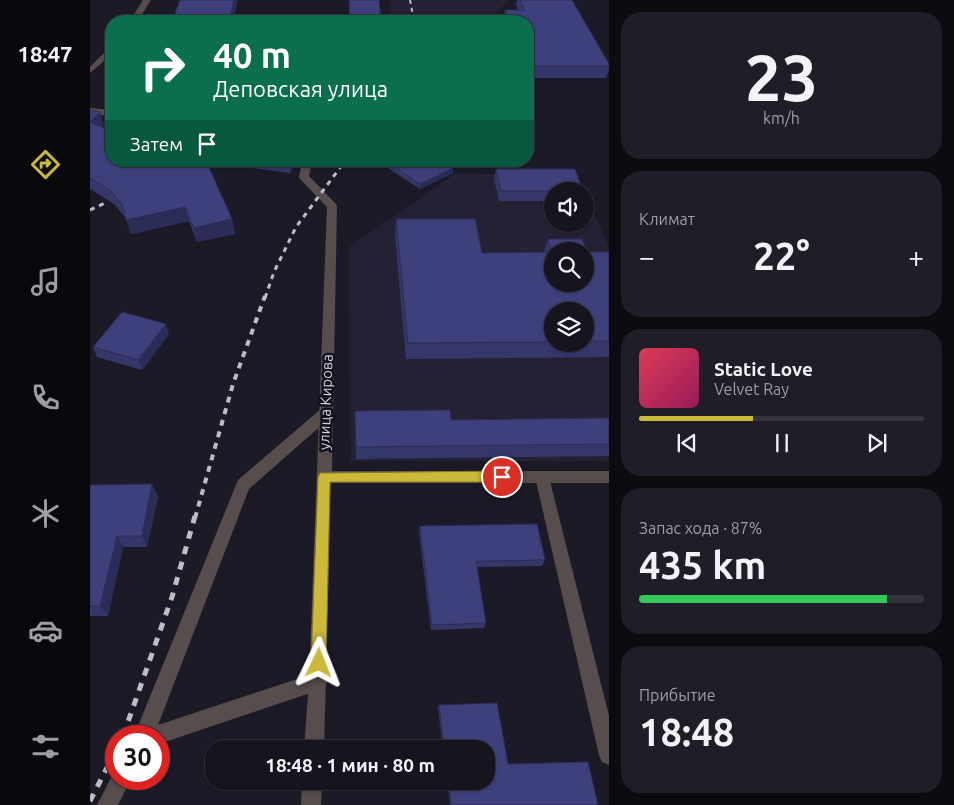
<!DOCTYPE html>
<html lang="ru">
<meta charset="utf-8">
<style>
:root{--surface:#16141e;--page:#1f1d27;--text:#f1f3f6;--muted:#9e9ea4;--line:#35333c;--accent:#ccb939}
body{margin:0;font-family:Ubuntu,sans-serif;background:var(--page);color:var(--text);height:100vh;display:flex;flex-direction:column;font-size:19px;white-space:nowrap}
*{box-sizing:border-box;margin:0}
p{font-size:16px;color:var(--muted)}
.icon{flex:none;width:28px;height:28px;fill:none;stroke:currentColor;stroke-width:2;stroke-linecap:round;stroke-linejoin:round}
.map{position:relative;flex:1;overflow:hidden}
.details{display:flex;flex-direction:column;gap:12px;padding:12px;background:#0c0b10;width:345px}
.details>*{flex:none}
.hud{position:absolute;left:15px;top:15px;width:429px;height:152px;border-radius:20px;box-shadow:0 1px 4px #0004,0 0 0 1px var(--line);background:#0b6e4f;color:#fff;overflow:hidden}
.fabs{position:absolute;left:454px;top:182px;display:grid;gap:10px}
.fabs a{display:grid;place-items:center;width:50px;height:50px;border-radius:50%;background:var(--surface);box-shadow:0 1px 4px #0004,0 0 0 1px var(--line);font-size:25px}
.speed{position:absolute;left:15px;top:725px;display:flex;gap:10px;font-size:25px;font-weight:700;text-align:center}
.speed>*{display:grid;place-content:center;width:65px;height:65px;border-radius:50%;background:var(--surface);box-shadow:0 1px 4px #0004,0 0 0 1px var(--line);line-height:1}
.speed .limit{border:8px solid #d22;background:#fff;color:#111}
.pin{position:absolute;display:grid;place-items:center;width:42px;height:42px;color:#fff;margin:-21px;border:2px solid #fff;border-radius:50%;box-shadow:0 1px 5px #0007}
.me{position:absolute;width:55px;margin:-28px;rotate:2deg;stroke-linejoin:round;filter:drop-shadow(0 0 4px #0008)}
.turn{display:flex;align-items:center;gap:18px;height:105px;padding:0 25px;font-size:22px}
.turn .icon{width:65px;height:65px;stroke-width:2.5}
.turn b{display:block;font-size:35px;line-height:42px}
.then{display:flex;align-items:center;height:48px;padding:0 25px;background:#0003;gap:10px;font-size:19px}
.big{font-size:38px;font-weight:600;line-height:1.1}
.details .widget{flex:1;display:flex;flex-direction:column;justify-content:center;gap:8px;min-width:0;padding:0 18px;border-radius:20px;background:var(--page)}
.details .dial{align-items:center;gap:0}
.dial b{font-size:65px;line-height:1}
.song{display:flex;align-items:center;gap:15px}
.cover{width:60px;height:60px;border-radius:8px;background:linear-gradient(135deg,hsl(350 70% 55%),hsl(330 70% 35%))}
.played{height:5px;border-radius:2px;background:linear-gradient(90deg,var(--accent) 40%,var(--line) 40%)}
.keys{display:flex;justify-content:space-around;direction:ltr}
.heat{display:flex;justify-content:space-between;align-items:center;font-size:28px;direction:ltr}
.charge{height:8px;border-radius:4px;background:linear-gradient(90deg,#34c759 87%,var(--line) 0)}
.trip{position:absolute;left:115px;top:740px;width:290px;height:50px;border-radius:20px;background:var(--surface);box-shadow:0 1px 4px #0004,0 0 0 1px var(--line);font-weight:600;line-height:50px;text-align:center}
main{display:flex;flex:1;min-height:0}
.dock{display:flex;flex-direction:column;width:90px;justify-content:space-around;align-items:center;background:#09080c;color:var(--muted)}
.dock .icon{width:35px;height:35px}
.dock .current{color:var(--accent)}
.dock b{font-size:22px;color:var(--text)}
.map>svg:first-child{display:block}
.built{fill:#252135;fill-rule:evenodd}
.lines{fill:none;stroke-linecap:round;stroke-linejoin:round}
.service{fill:#564d4c;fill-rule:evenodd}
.minor{fill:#564d4c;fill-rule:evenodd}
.rail-far3{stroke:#bebcc7;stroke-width:2;stroke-dasharray:4 4;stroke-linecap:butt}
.rail-far2{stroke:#bebcc7;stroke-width:3;stroke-dasharray:5 5;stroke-linecap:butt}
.rail-far1{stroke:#bebcc7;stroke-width:4;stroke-dasharray:6 6;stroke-linecap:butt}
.rail{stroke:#bebcc7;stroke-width:5;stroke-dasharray:8 8;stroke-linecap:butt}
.wall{fill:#35376b;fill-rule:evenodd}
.shaded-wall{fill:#2b2d57}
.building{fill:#3e407c;stroke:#2b2d57;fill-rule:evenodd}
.route{fill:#ccb939;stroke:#857825}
.labels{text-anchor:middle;stroke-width:5;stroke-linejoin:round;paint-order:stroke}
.street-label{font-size:15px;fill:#d5d3dd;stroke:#14111f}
</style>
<main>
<nav class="dock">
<b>18:47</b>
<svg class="icon current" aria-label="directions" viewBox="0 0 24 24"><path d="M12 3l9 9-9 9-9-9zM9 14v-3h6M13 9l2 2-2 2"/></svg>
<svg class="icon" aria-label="music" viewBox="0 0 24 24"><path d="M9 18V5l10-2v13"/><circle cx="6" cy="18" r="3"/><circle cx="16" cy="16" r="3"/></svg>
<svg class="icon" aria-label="phone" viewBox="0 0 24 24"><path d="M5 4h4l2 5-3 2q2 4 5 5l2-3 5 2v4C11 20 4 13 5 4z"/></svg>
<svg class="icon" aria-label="climate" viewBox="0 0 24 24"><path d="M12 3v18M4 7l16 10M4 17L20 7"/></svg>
<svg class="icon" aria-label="car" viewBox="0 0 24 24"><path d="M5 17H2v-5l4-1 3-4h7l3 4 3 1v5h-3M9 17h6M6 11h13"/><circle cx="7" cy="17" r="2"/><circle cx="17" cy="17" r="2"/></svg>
<svg class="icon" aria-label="filters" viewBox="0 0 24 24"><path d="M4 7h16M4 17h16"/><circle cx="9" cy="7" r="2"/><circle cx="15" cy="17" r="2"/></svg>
</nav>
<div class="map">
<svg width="519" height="805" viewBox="0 0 519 805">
<rect width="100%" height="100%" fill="#1d1a28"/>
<g class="built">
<polygon points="300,0 419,0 398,21 302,21"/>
<path d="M366 173 488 177 495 191H462V224H495V192L519 247V461H261L259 247ZM462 251H495V284H462ZM462 311H495V344H462Z"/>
</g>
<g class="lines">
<g class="service">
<polygon points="53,0 61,0 48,21 40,21"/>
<polygon points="18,49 21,49 21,55 0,73 0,67"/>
<polygon points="0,108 21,110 21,116 0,114"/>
<polygon points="212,161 222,161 219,176 246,204 247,206 246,208 238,208 210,179 209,177"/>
<polygon points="236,408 241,409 243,413 241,417 159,489 68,725 228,672 235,674 237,681 235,688 69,744 69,736 44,736 148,480 231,409"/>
<polygon points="452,471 457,473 459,477 519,716 519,765 512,762 509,755 445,477 447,473"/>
<polygon points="26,771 26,779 41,779 28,805 7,805 24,772"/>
</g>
<g class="minor">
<polygon points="242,203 247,206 242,471 519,471 519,483 241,483 234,749 214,749 219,681 237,206"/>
<polygon points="212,781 232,781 231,805 211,805"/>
</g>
<polyline class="rail-far3" points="320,0 324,21"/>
<g class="rail-far2">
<polyline points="0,210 15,203"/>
<polyline points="175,298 184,272 206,227 255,161"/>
</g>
<polyline class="rail-far1" points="105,518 143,384 175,296"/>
<g class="rail">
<polyline points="33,736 82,597 105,516"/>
<polyline points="0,801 26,750"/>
</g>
</g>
<g class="wall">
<polygon points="427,0 482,0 519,64 519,69 516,78 438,78 438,21 413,21 415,10 428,10 426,4"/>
<polygon points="0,110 14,125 12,127 21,161 206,161 200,173 116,162 142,219 145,234 107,242 99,221 41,234 35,217 24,204 0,189"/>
<polygon points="296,161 363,168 363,173 330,189 295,166"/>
<polygon points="406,169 462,191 462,201 409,201 404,179"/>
<path d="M306 219 392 253 454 252 458 239 497 252H519V357L316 359 305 235ZM462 311H495V344H462Z"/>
<polygon points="79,334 52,370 7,357 3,347"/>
<polygon points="265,411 361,420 519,418 519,456 266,459"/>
<polygon points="62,484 68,497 57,547 33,547 18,616 0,616 0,485"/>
<polygon points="330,526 455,560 452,566 387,567 396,623 394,628 341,630 329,532"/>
<polygon points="349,705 418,764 508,805 360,805 357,781 396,781 396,749 353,749 348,708"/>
</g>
<g class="shaded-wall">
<polygon points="144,0 148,0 143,21 139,21"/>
<polygon points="10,112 14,125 4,136 0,122"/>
<polygon points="199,161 206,161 200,173"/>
<polygon points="363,168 363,173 330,189 330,184"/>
<polygon points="95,207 99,221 41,234 36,220"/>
<polygon points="142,219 145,234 107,242 104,228"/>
<polygon points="76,324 79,334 52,370 48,360"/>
<polygon points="62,484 68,497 57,547 52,536"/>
<polygon points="27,536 33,547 18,616 10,606"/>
</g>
<g class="building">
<polygon points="90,0 144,0 139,21 82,21"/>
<polygon points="259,0 289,0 291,21 260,21"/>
<polygon points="430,0 482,0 519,64 519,66 438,66 438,21 420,21 415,10 434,10"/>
<polygon points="0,110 10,112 0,122"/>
<polygon points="0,122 21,131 21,161 116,161 142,219 104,228 95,207 36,220 32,204 20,190 0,178"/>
<polygon points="296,161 353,161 363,168 330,184"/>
<polygon points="406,169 485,169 493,191 411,191"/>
<path d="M306 219H385L392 253 462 252 458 239H492L497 252H519V341H495V311H462V342L318 343ZM462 251H495V284H462Z"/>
<polygon points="32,312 76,324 48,360 3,347"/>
<polygon points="360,410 361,420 519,418 519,444 266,447 265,411"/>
<polygon points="62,484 52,536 27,536 10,606 0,606 0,485"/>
<polygon points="447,524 455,560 386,561 396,623 342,625 330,526"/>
<polygon points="407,703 418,764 498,762 508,805 361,805 358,781 396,781 396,749 354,749 349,705"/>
</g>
<polygon class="route" points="412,471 417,473 418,477 417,480 412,482 240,482 236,663 234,668 229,670 223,668 221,663 228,477 230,473"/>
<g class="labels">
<g class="street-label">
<text transform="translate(236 402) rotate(-88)" y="5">улица Кирова</text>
</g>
</g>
</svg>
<div class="fabs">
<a><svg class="icon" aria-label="sound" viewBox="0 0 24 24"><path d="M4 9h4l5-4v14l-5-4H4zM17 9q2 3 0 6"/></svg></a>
<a><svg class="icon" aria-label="search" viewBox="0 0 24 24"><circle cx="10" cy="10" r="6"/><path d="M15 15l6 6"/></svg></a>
<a><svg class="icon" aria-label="layers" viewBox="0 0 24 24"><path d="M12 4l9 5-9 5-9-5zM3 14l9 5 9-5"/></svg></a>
</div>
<div class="speed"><div class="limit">30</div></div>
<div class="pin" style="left:412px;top:477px;background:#d93025"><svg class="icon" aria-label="arrive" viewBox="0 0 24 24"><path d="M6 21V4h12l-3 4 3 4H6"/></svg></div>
<svg class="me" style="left:229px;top:663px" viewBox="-20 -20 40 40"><path d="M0-17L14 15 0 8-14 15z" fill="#ccb939" stroke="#fff" stroke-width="4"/></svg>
<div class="trip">18:48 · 1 мин · 80 m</div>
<div class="hud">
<div class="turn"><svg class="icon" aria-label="right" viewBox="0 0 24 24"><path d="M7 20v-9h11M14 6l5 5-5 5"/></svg><div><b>40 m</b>Деповская улица</div></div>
<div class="then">Затем<svg class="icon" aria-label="arrive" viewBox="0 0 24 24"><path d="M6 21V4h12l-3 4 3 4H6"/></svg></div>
</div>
</div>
<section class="details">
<div class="widget dial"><b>23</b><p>km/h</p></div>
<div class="widget"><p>Климат</p>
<div class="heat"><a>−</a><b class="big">22°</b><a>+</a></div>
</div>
<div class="widget">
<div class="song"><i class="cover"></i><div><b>Static Love</b><p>Velvet Ray</p></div></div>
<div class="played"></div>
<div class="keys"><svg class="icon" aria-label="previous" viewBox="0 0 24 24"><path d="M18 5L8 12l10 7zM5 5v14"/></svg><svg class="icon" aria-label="pause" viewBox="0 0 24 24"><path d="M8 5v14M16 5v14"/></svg><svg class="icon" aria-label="next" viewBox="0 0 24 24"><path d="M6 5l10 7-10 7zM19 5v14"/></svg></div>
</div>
<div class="widget"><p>Запас хода · 87%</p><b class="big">435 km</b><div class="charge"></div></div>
<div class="widget"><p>Прибытие</p><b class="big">18:48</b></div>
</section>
</main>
